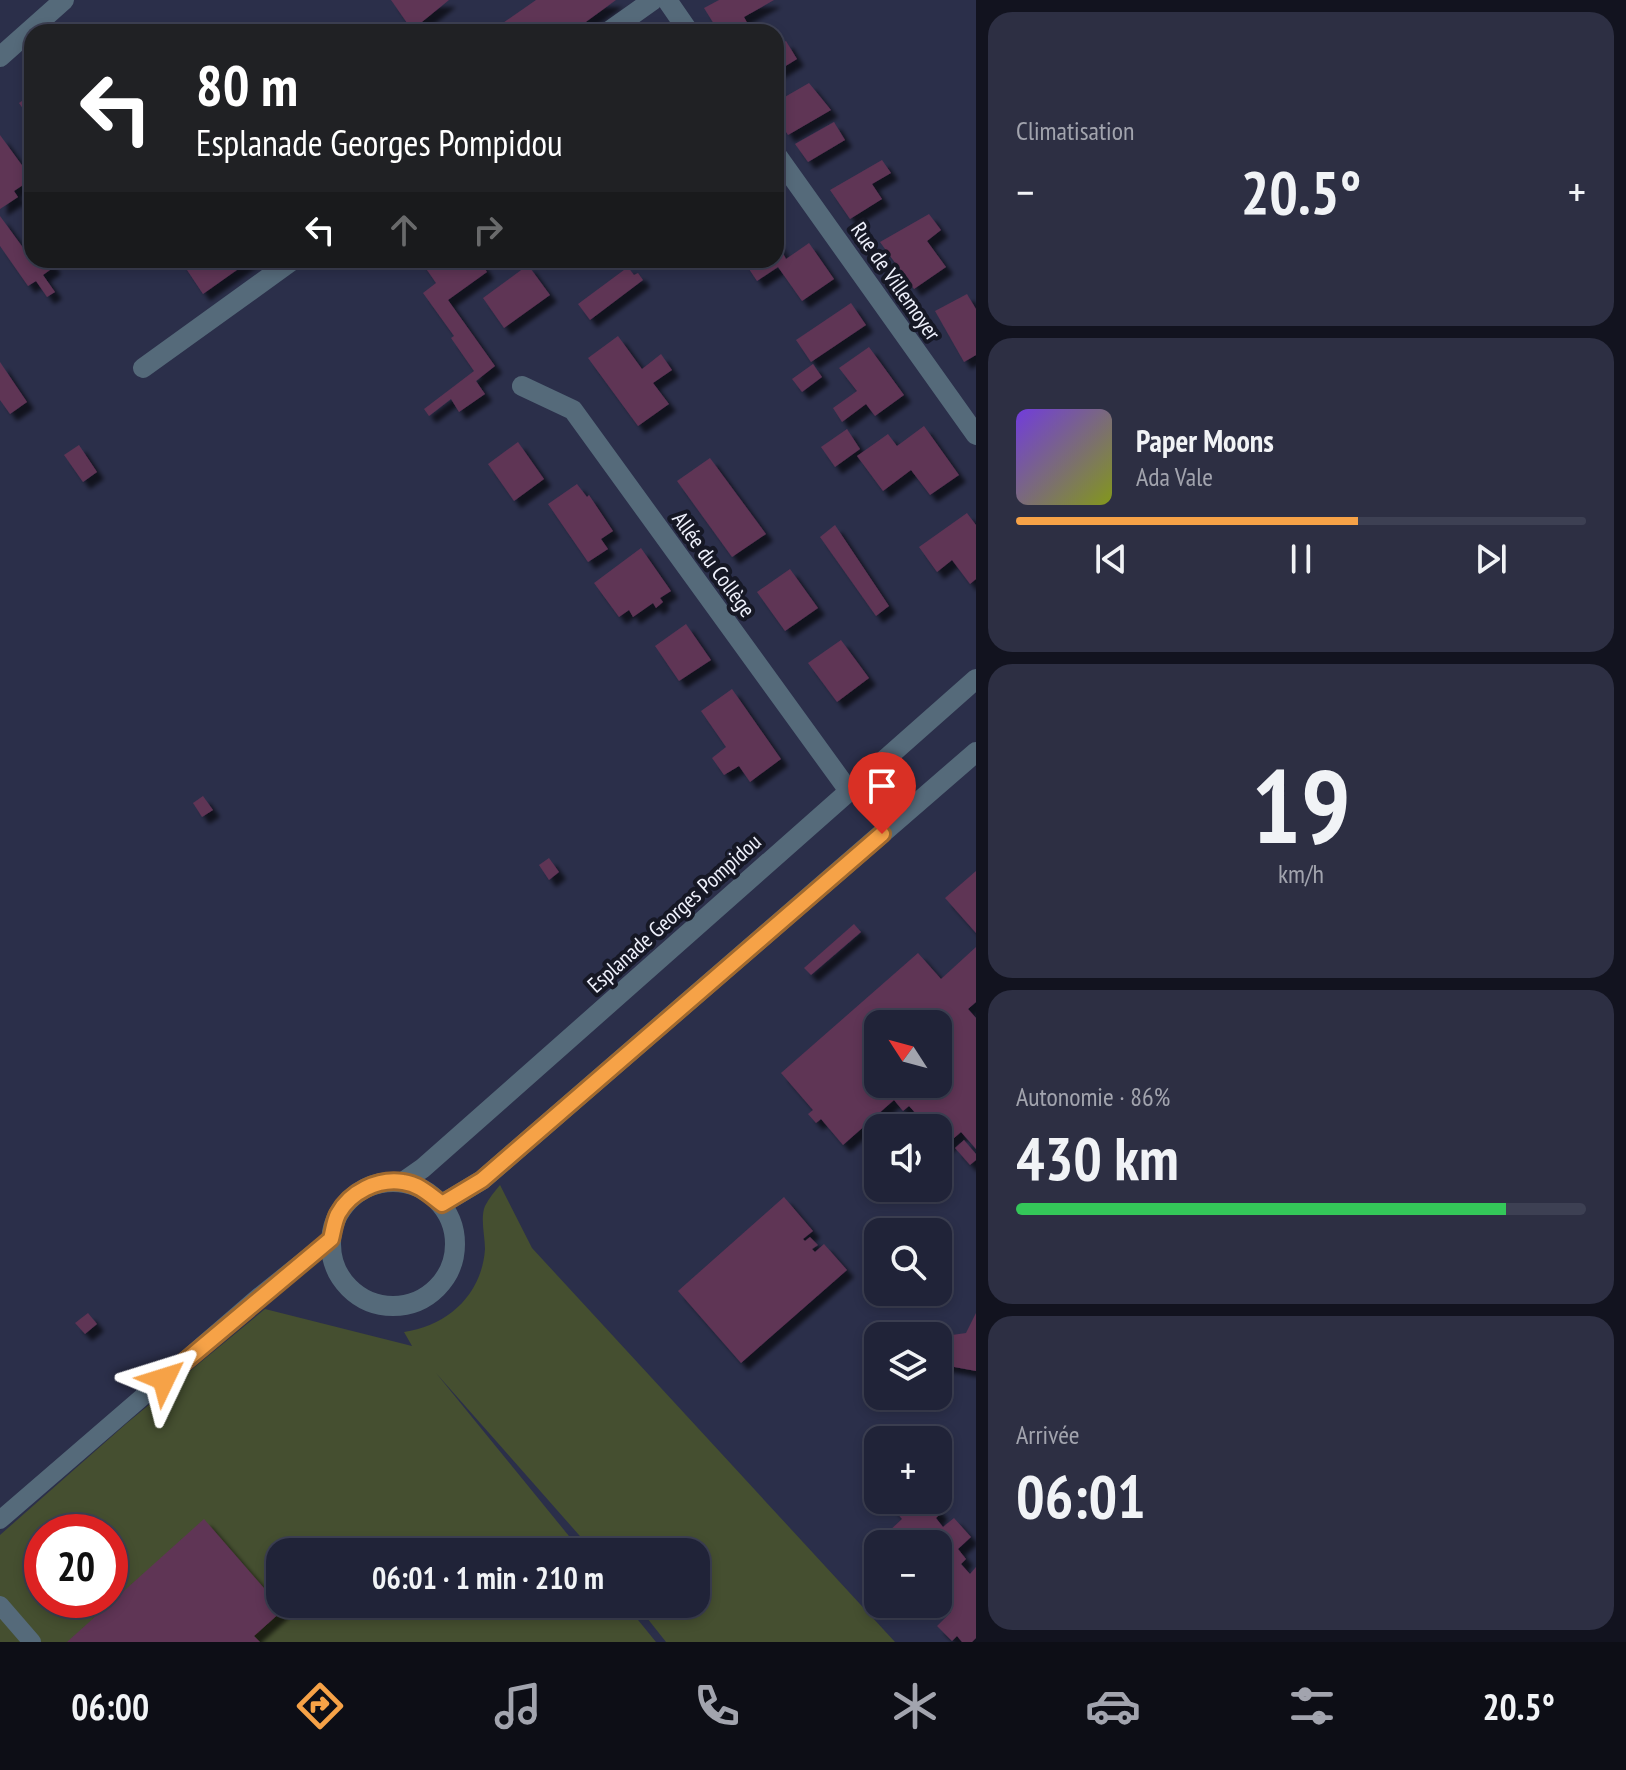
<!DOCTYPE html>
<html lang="fr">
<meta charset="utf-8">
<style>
:root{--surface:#202338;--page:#2d2f43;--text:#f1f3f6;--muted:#a2a4ae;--line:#3d4053;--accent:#f6a247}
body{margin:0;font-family:"PT Sans Narrow",sans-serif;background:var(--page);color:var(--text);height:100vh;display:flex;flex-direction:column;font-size:30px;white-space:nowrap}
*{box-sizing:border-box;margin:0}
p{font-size:26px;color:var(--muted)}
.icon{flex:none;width:44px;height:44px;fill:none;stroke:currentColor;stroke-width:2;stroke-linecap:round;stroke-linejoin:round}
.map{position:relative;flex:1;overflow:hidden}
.side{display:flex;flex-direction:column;gap:12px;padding:12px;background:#12131f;width:650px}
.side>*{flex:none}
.top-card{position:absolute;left:24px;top:24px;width:760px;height:244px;border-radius:24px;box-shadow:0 4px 12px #0003,0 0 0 2px var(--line);background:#202124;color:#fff;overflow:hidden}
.needle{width:52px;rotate:306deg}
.tools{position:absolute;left:864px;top:1010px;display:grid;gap:16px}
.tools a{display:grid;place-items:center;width:88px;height:88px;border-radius:16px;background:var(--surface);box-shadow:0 4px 12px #0003,0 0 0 2px var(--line);font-size:40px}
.speed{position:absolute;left:24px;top:1514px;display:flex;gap:16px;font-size:40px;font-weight:700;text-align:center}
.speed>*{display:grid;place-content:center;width:104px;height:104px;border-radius:50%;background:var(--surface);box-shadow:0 4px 12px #0003,0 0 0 2px var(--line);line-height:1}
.speed .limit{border:12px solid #d22;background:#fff;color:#111}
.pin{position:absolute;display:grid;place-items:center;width:68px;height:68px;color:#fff;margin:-82px -34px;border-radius:50% 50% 50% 0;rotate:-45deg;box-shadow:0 0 8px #0007}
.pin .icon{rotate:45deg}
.me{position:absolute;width:88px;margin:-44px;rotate:49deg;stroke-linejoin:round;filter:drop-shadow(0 0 6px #0008)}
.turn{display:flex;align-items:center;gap:28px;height:168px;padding:0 40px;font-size:36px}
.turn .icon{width:104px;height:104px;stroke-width:2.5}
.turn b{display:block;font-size:56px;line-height:68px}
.lanes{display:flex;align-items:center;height:76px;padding:0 40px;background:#0003;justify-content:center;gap:40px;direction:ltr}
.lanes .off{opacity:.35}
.big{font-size:60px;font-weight:700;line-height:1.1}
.side .widget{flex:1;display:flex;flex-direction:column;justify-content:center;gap:12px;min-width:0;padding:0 28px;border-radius:24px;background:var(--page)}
.side .dial{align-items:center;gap:0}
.dial b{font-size:104px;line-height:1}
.song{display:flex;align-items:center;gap:24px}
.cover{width:96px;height:96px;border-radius:12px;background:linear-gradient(135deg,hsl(260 70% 55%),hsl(70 70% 35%))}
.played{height:8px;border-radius:4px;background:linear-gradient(90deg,var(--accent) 60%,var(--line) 60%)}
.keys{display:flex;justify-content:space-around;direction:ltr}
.heat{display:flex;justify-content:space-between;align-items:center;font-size:44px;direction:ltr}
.charge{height:12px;border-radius:6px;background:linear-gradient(90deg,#34c759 86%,var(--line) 0)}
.trip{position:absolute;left:266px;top:1538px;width:444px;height:80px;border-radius:24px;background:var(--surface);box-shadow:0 4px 12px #0003,0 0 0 2px var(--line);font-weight:700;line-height:80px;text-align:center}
.tab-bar{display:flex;height:128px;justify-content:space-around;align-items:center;background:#0d0e16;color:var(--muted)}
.tab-bar .icon{width:56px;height:56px}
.tab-bar .active{color:var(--accent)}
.tab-bar b{font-size:36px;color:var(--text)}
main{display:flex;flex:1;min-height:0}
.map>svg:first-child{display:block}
.green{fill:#454f30;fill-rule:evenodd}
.building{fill:#5f3455;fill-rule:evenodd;filter:url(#shadow)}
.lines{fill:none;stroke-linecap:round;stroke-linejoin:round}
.lane{stroke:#556a7a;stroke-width:18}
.street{stroke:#556a7a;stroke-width:20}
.route-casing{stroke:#a0692e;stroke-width:20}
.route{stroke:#f6a247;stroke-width:14}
.labels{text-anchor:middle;stroke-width:8;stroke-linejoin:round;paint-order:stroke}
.street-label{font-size:22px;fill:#eff1fc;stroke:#161825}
</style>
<main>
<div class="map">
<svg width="976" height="1642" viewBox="0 0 976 1642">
<defs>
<filter id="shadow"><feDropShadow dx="7" dy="7" stdDeviation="2" flood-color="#0009"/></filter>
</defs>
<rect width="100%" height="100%" fill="#2b2f4a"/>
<path class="green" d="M500 1185 532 1248 895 1642H666L636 1604H696V1552H594L436 1373 582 1552H280V1604H625L656 1642H0V1535L127 1423 265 1309 412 1346 404 1332C447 1326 482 1295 485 1249 485 1236 480 1218 485 1206 489 1198 495 1191 500 1185ZM42 1532H110V1600H42Z"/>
<g class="building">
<polygon points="391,0 449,0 412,30"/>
<polygon points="536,0 616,0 572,32 490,32"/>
<polygon points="719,0 774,0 744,17 750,28 744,32 719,32 704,8"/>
<polygon points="786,41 797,59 776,72 776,46"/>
<polygon points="809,83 831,110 788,135 776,117 776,87 783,98"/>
<polygon points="32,94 32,122 19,103"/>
<polygon points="834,122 845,140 808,162 795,144"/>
<polygon points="0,135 32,179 14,191 18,197 0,209"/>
<polygon points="882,160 891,173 872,184 882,199 850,219 830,190"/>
<polygon points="929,214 941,230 927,241 946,267 914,289 880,242"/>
<polygon points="0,216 32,260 49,260 54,267 43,275 55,292 47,297 36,281 28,286 0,246"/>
<polygon points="776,240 786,259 809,243 834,279 802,301 778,267 757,281 743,260 776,260"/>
<polygon points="183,260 251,260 203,294 181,261"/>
<polygon points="420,260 479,260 487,272 448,300 495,366 476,381 485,394 459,412 451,399 429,416 424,409 474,371 451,338 454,336 423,293 436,283"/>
<polygon points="528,265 550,295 504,328 483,298"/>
<polygon points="628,267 634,275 638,273 643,280 590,320 578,304"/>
<polygon points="967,294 976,309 976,355 964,362 935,311"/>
<polygon points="851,303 866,325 811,362 796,340"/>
<polygon points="618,336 642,369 661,354 672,370 653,383 669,404 638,426 588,358"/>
<polygon points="869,347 904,395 875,416 866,404 842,422 833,408 857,391 839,368"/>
<polygon points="0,362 27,402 10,414 0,400"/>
<polygon points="813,364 822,377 802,392 792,379"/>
<polygon points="924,426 959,475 930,495 911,470 883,491 857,456 888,434 897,446"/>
<polygon points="847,429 860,449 835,467 821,447"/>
<polygon points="518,442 544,479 514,501 488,464"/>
<polygon points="79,445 97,472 83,482 64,455"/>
<polygon points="710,458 766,534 732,557 677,481"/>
<polygon points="577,484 587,497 589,495 613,531 601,539 608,549 588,562 548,504"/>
<polygon points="967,513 976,525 976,579 970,584 952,560 937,572 919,547"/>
<polygon points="835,525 889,606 876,616 820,537"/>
<polygon points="641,548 671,591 660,598 663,602 656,608 653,603 633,617 629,610 619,617 594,583"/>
<polygon points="790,569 818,608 785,631 757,592"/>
<polygon points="686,624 711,660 679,681 655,646"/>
<polygon points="841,640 869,678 837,702 808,663"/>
<polygon points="732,689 781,759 750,782 739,766 724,775 712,758 726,747 701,711"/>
<polygon points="203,796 213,810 202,817 193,803"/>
<polygon points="549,858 559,872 549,880 539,865"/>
<polygon points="976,871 976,933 945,898"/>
<polygon points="854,924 861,932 811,975 804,968"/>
<path d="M976 947V1002L968 1009 976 1018V1149L961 1132 945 1146 938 1139V1128H929L909 1106 903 1111 894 1100 843 1145 821 1119 816 1123 808 1114 813 1110 781 1073 918 953 941 979ZM878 1024H938V1062L949 1052 951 1055 938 1067V1084H920L906 1097 903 1093 913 1084H878Z"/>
<polygon points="964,1140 976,1154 976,1160 970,1165 955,1148"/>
<polygon points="784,1197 813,1231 803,1239 805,1241 810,1237 818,1245 812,1249 815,1252 824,1244 847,1270 741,1363 678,1291"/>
<polygon points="88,1313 97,1324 85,1334 75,1323"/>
<polygon points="976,1313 976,1371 938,1364 938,1337 966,1333"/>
<polygon points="906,1426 918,1440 890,1440"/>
<polygon points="878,1451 878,1501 876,1502 862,1486 877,1472 868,1461"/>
<polygon points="886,1500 935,1500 932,1503 941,1513 936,1518 943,1527 954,1518 971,1537 958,1549 966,1559 961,1564 970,1574 976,1567 976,1638 972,1642 962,1642 957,1636 952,1641 937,1626 951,1612 938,1597 938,1544 897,1544 887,1533 902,1519"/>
<polygon points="204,1519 283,1610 254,1636 260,1642 67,1642"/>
</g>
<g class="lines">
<g class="lane">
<polyline points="0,1520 257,1298 331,1239"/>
<polyline points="0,1605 32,1642"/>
</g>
<g class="street">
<polyline points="667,0 689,32"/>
<polyline points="608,32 653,0"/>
<polyline points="0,57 64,0"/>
<polyline points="776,154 976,435"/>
<polyline points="143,368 293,260"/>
<polyline points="522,386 573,410 849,791"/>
<polyline points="403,1182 423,1168 976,679"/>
<circle cx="393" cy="1244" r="62"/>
<polyline points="442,1204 482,1180 976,752"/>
</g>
</g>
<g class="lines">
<defs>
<path id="route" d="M164 1379 331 1239C333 1232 334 1222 338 1214 350 1192 378 1178 403 1182 419 1184 430 1195 442 1204L482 1180 882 834"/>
</defs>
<use href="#route" class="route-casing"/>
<use href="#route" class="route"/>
</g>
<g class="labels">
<g class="street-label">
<text transform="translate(896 281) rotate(55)" y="8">Rue de Villemoyer</text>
<text transform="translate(714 564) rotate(54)" y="8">Allée du Collège</text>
<text transform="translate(674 913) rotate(-42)" y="8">Esplanade Georges Pompidou</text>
</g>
</g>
</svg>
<div class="tools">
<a><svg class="needle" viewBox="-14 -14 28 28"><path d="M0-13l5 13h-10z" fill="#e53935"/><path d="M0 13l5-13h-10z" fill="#a2a4ae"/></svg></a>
<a><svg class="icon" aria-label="sound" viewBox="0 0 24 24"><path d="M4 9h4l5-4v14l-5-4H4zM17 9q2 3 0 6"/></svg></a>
<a><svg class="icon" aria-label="search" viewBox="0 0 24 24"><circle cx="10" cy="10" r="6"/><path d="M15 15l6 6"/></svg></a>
<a><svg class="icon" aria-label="layers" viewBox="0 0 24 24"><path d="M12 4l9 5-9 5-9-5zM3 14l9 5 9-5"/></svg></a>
<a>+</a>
<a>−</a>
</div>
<div class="speed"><div class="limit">20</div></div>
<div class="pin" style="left:882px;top:834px;background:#d93025"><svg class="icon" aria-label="arrive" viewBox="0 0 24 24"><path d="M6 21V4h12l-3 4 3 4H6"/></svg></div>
<svg class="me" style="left:164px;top:1379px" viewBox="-20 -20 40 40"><path d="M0-17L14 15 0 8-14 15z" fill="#f6a247" stroke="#fff" stroke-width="4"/></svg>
<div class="trip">06:01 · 1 min · 210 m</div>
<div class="top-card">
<div class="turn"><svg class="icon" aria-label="left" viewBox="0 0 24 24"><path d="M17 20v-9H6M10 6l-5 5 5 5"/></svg><div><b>80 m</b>Esplanade Georges Pompidou</div></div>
<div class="lanes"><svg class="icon" aria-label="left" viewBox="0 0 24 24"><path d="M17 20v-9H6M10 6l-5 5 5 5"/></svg><svg class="icon off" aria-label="ahead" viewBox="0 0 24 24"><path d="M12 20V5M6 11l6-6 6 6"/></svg><svg class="icon off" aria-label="right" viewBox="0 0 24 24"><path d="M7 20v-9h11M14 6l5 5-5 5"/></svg></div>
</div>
</div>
<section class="side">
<div class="widget"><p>Climatisation</p>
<div class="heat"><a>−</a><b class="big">20.5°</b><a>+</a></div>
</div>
<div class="widget">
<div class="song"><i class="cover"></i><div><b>Paper Moons</b><p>Ada Vale</p></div></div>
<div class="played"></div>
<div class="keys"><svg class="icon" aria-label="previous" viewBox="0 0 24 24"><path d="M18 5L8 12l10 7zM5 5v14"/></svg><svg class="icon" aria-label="pause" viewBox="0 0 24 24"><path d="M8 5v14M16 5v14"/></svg><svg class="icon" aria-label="next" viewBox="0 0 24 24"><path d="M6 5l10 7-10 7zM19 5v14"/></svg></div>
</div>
<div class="widget dial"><b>19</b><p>km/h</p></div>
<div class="widget"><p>Autonomie · 86%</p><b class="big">430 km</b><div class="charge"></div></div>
<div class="widget"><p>Arrivée</p><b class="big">06:01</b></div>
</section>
</main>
<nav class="tab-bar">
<b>06:00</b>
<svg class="icon active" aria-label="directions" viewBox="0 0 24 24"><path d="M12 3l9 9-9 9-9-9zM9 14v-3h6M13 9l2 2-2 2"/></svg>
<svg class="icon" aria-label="music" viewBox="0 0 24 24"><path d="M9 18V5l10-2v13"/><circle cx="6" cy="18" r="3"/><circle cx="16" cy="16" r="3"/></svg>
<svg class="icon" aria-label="phone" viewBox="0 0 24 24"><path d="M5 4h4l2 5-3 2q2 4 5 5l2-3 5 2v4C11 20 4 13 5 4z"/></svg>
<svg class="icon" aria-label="climate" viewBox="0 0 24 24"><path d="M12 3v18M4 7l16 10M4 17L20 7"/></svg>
<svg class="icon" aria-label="car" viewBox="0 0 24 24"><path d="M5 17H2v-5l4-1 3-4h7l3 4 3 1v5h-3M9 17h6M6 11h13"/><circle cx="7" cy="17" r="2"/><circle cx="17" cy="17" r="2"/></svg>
<svg class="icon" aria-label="filters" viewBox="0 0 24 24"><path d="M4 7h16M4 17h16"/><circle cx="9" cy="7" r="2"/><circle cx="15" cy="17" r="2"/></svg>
<b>20.5°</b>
</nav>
